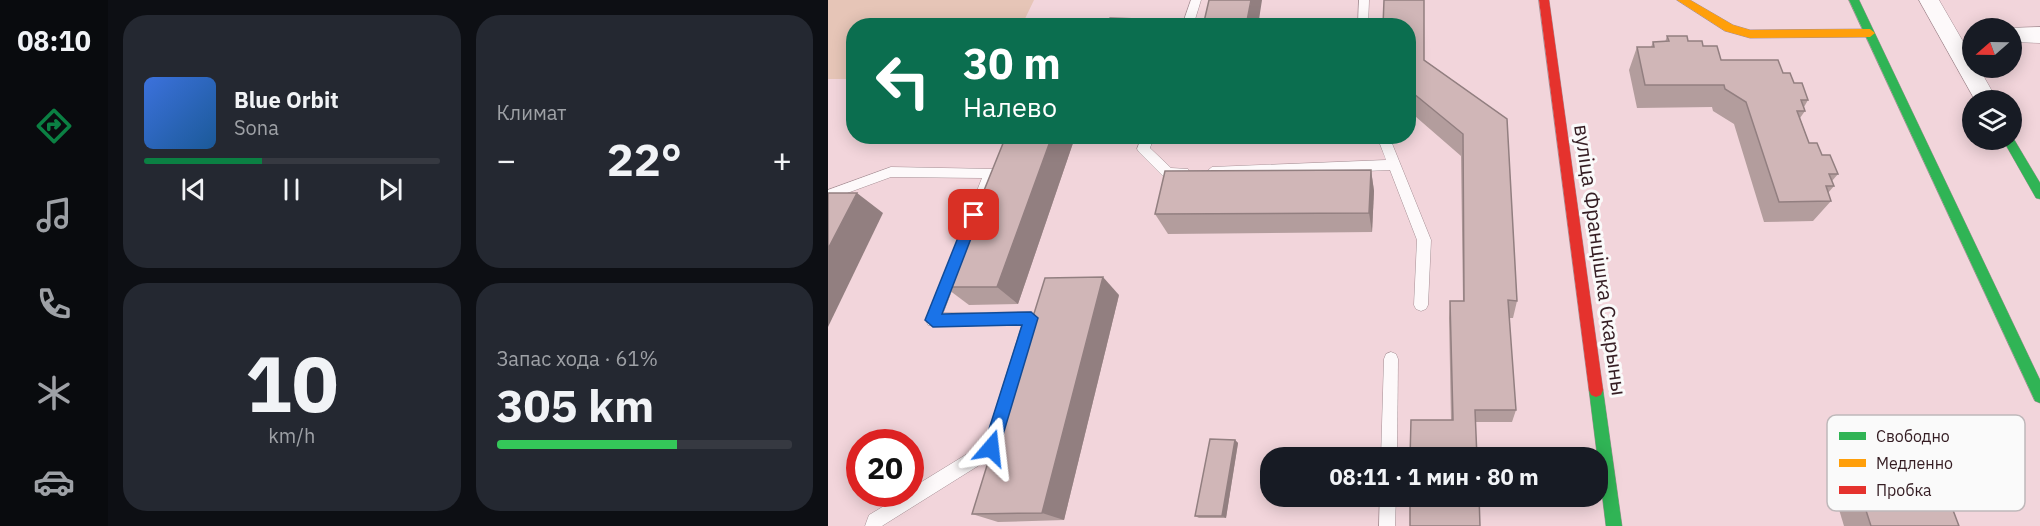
<!DOCTYPE html>
<html lang="ru">
<meta charset="utf-8">
<style>
:root{--surface:#171b24;--page:#242831;--text:#f1f3f6;--muted:#9ea1a6;--line:#363941;--accent:#0b8043}
body{margin:0;font-family:"IBM Plex Sans",sans-serif;background:var(--page);color:var(--text);height:100vh;display:flex;flex-direction:column;font-size:22px;white-space:nowrap}
*{box-sizing:border-box;margin:0}
p{font-size:20px;color:var(--muted)}
.icon{flex:none;width:33px;height:33px;fill:none;stroke:currentColor;stroke-width:2;stroke-linecap:round;stroke-linejoin:round}
.map{position:relative;flex:1;overflow:hidden}
.drawer{display:flex;flex-direction:column;gap:15px;padding:15px;background:#0d0f14;width:720px}
.drawer>*{flex:none}
.banner{position:absolute;left:18px;top:18px;width:570px;height:126px;border-radius:24px;box-shadow:0 3px 15px #0003;background:#0b6e4f;color:#fff;overflow:hidden}
.needle{width:39px;rotate:250deg}
.tools{position:absolute;left:1134px;top:18px;display:grid;gap:12px}
.tools a{display:grid;place-items:center;width:60px;height:60px;border-radius:50%;background:var(--surface);box-shadow:0 3px 15px #0003;font-size:30px}
.speed{position:absolute;left:18px;top:429px;display:flex;gap:12px;font-size:30px;font-weight:700;text-align:center}
.speed>*{display:grid;place-content:center;width:78px;height:78px;border-radius:50%;background:var(--surface);box-shadow:0 3px 15px #0003;line-height:1}
.speed .limit{border:9px solid #d22;background:#fff;color:#111}
.pin{position:absolute;display:grid;place-items:center;width:51px;height:51px;color:#fff;margin:-26px;border-radius:12px;box-shadow:0 3px 9px #0006}
.me{position:absolute;width:66px;margin:-33px;rotate:17deg;stroke-linejoin:round;filter:drop-shadow(0 0 4px #0008)}
.turn{display:flex;align-items:center;gap:21px;height:126px;padding:0 18px;font-size:27px}
.turn .icon{width:78px;height:78px;stroke-width:2.5}
.turn b{display:block;font-size:42px;line-height:51px}
.big{font-size:45px;font-weight:800;line-height:1.1}
.drawer .card{flex:1;display:flex;flex-direction:column;justify-content:center;gap:9px;min-width:0;padding:0 21px;border-radius:24px;background:var(--page)}
.drawer .dial{align-items:center;gap:0}
.dial b{font-size:78px;line-height:1}
.song{display:flex;align-items:center;gap:18px}
.cover{width:72px;height:72px;border-radius:9px;background:linear-gradient(135deg,hsl(220 70% 55%),hsl(210 70% 35%))}
.played{height:6px;border-radius:3px;background:linear-gradient(90deg,var(--accent) 40%,var(--line) 40%)}
.keys{display:flex;justify-content:space-around;direction:ltr}
.heat{display:flex;justify-content:space-between;align-items:center;font-size:33px;direction:ltr}
.charge{height:9px;border-radius:4px;background:linear-gradient(90deg,#34c759 61%,var(--line) 0)}
.drawer .tiles{flex:1;display:grid;gap:15px;grid-template-columns:repeat(2,1fr)}
.trip{position:absolute;left:432px;top:447px;width:348px;height:60px;border-radius:24px;background:var(--surface);box-shadow:0 3px 15px #0003;font-weight:800;line-height:60px;text-align:center}
main{display:flex;flex:1;min-height:0}
.menu{display:flex;flex-direction:column;width:108px;justify-content:space-around;align-items:center;background:#090b0e;color:var(--muted)}
.menu .icon{width:42px;height:42px}
.menu .on{color:var(--accent)}
.menu b{font-size:27px;color:var(--text)}
.map>svg:first-child{display:block}
.green{fill:#e6c5b7}
.lines{fill:none;stroke-linecap:round;stroke-linejoin:round}
.lane-casing{stroke:#a68f95;stroke-width:1}
.street-casing{stroke:#a68f95;stroke-width:1}
.fast-casing{stroke:#a68f95;stroke-width:1}
.slow-casing{stroke:#a68f95;stroke-width:1}
.jam-casing{stroke:#a68f95;stroke-width:1}
.lane{fill:#fdf9fa;fill-rule:evenodd}
.street{fill:#fdf9fa;fill-rule:evenodd}
.fast{fill:#30b455;fill-rule:evenodd}
.slow{fill:#ff9f0a;fill-rule:evenodd}
.jam{fill:#e5322d;fill-rule:evenodd}
.wall{fill:#b39d9d}
.shaded-wall{fill:#927f80}
.building{fill:#d0b6b7;stroke:#927f80;stroke-width:1.5}
.route{fill:#1a73e8;stroke:#114b97;stroke-width:1.5}
.labels{text-anchor:middle;stroke-width:6;stroke-linejoin:round;paint-order:stroke}
.street-label{font-size:21px;fill:#351d23;stroke:#fafafa}
.key{fill:#fafafa;stroke:#bfb8ba;stroke-width:1.5}
.key-label{font-size:16px;fill:#351d23}
</style>
<main>
<nav class="menu">
<b>08:10</b>
<svg class="icon on" aria-label="directions" viewBox="0 0 24 24"><path d="M12 3l9 9-9 9-9-9zM9 14v-3h6M13 9l2 2-2 2"/></svg>
<svg class="icon" aria-label="music" viewBox="0 0 24 24"><path d="M9 18V5l10-2v13"/><circle cx="6" cy="18" r="3"/><circle cx="16" cy="16" r="3"/></svg>
<svg class="icon" aria-label="phone" viewBox="0 0 24 24"><path d="M5 4h4l2 5-3 2q2 4 5 5l2-3 5 2v4C11 20 4 13 5 4z"/></svg>
<svg class="icon" aria-label="climate" viewBox="0 0 24 24"><path d="M12 3v18M4 7l16 10M4 17L20 7"/></svg>
<svg class="icon" aria-label="car" viewBox="0 0 24 24"><path d="M5 17H2v-5l4-1 3-4h7l3 4 3 1v5h-3M9 17h6M6 11h13"/><circle cx="7" cy="17" r="2"/><circle cx="17" cy="17" r="2"/></svg>
</nav>
<section class="drawer">
<div class="tiles">
<div class="card">
<div class="song"><i class="cover"></i><div><b>Blue Orbit</b><p>Sona</p></div></div>
<div class="played"></div>
<div class="keys"><svg class="icon" aria-label="previous" viewBox="0 0 24 24"><path d="M18 5L8 12l10 7zM5 5v14"/></svg><svg class="icon" aria-label="pause" viewBox="0 0 24 24"><path d="M8 5v14M16 5v14"/></svg><svg class="icon" aria-label="next" viewBox="0 0 24 24"><path d="M6 5l10 7-10 7zM19 5v14"/></svg></div>
</div>
<div class="card"><p>Климат</p>
<div class="heat"><a>−</a><b class="big">22°</b><a>+</a></div>
</div>
<div class="card dial"><b>10</b><p>km/h</p></div>
<div class="card"><p>Запас хода · 61%</p><b class="big">305 km</b><div class="charge"></div></div>
</div>
</section>
<div class="map">
<svg width="1212" height="526" viewBox="0 0 1212 526">
<rect width="100%" height="100%" fill="#f2d5db"/>
<polygon class="green" points="0,0 206,0 194,25 26,26 25,79 0,79"/>
<g class="lines">
<defs>
<g id="lane">
<polygon points="363,0 373,0 365,26 354,26"/>
<polygon points="531,0 541,0 540,26 530,26"/>
<polygon points="314,136 326,136 322,148 343,168 360,169 362,173 360,177 336,177 311,152 309,149"/>
<polygon points="549,136 561,136 603,240 600,305 598,309 593,311 588,309 586,305 589,240 562,170 384,177 378,172 384,167 558,160"/>
<polygon points="63,167 166,169 168,173 115,313 203,312 208,313 210,318 169,454 54,526 37,526 41,515 76,494 82,494 82,489 157,443 194,325 105,326 100,325 98,320 154,178 63,177 0,200 0,190"/>
<polygon points="563,352 568,354 570,359 569,458 553,458 556,359 558,354"/>
<polygon points="552,496 568,496 567,526 551,526"/>
</g>
<g id="street">
<polygon points="1091,0 1111,0 1144,57 1144,68 1151,68 1169,100 1147,100"/>
<polygon points="1212,27 1212,43 1184,42 1184,28 1180,28"/>
</g>
<g id="fast">
<polygon points="1021,0 1031,0 1212,380 1212,403 1207,401"/>
<polygon points="1184,136 1212,183 1212,199 1208,198 1175,140 1184,140"/>
<polygon points="768,383 773,385 775,390 794,526 778,526 761,390 763,385"/>
</g>
<polygon id="slow" points="849,0 862,0 905,25 922,30 1042,29 1047,33 1042,37 922,38 897,31"/>
<polygon id="jam" points="711,0 721,0 775,390 773,395 768,397 763,395 761,390"/>
</defs>
<use href="#lane" class="lane-casing"/>
<use href="#street" class="street-casing"/>
<use href="#fast" class="fast-casing"/>
<use href="#slow" class="slow-casing"/>
<use href="#jam" class="jam-casing"/>
<use href="#lane" class="lane"/>
<use href="#street" class="street"/>
<use href="#fast" class="fast"/>
<use href="#slow" class="slow"/>
<use href="#jam" class="jam"/>
</g>
<g class="wall">
<polygon points="580,26 596,60 679,119 689,301 685,318 681,318 688,410 684,422 648,422 623,420 621,318 622,301 635,301 633,156 580,110"/>
<polygon points="839,36 860,41 875,46 893,60 955,73 966,83 980,100 976,107 977,111 972,118 981,143 994,155 1010,174 1004,181 1006,186 1000,193 1003,201 985,221 936,222 906,124 885,111 884,107 809,108 801,70 809,47 823,47 825,42 837,42"/>
<polygon points="178,136 240,136 245,143 190,304 141,305 117,287"/>
<polygon points="362,136 410,136 409,139 363,139"/>
<polygon points="543,170 546,191 544,232 340,234 327,214"/>
<polygon points="291,295 236,520 170,522 144,514"/>
<polygon points="407,440 410,443 398,518 371,518 367,516"/>
<polygon points="1026,473 1131,526 1016,526 1003,483"/>
</g>
<g class="shaded-wall">
<polygon points="423,0 434,0 430,26 418,26"/>
<polygon points="310,19 313,25 312,26 307,26"/>
<polygon points="224,136 240,136 245,143 190,304 169,287"/>
<polygon points="543,170 546,191 544,232 541,213"/>
<polygon points="29,193 55,213 0,327 0,249"/>
<polygon points="275,277 291,295 236,520 214,513"/>
<polygon points="407,440 410,443 398,518 394,516"/>
</g>
<g class="building">
<polygon points="381,0 423,0 418,26 375,26"/>
<polygon points="556,0 596,0 596,60 679,119 689,301 680,300 688,410 647,410 649,458 582,458 583,420 625,420 622,301 636,301 635,134 580,89 580,26 555,26"/>
<polygon points="282,18 310,19 307,26 279,26"/>
<polygon points="839,36 859,36 860,41 874,41 875,46 889,46 893,60 950,60 955,73 962,73 966,83 974,83 980,100 973,100 977,111 969,111 981,143 989,143 994,155 1002,155 1010,174 1001,174 1006,186 998,186 1003,201 951,202 918,102 897,89 896,85 817,85 809,47 826,47 825,42 841,41"/>
<polygon points="178,136 224,136 169,287 117,287"/>
<polygon points="543,170 541,213 327,214 337,171"/>
<polygon points="0,193 29,193 0,249"/>
<polygon points="275,277 214,513 144,514 217,278"/>
<polygon points="382,439 407,440 394,516 367,516"/>
<polygon points="1026,473 1111,473 1131,526 1043,526"/>
<polygon points="582,496 651,496 652,526 582,526"/>
</g>
<polygon class="route" points="146,210 152,215 114,314 203,312 210,318 171,448 169,454 163,456 158,454 155,448 194,325 105,327 97,320 139,215"/>
<g class="labels">
<g class="street-label">
<text transform="translate(772 260) rotate(82)" y="7">вуліца Францішка Скарыны</text>
</g>
</g>
<rect x="999" y="415" width="198" height="96" rx="9" class="key"/>
<rect x="1011" y="432" width="27" height="8" fill="#30b455"/>
<rect x="1011" y="459" width="27" height="8" fill="#ff9f0a"/>
<rect x="1011" y="486" width="27" height="8" fill="#e5322d"/>
<g class="key-label">
<text x="1048" y="442">Свободно</text>
<text x="1048" y="469">Медленно</text>
<text x="1048" y="496">Пробка</text>
</g>
</svg>
<div class="tools">
<a><svg class="needle" viewBox="-14 -14 28 28"><path d="M0-13l5 13h-10z" fill="#e53935"/><path d="M0 13l5-13h-10z" fill="#9ea1a6"/></svg></a>
<a><svg class="icon" aria-label="layers" viewBox="0 0 24 24"><path d="M12 4l9 5-9 5-9-5zM3 14l9 5 9-5"/></svg></a>
</div>
<div class="speed"><div class="limit">20</div></div>
<div class="pin" style="left:146px;top:215px;background:#d93025"><svg class="icon" aria-label="arrive" viewBox="0 0 24 24"><path d="M6 21V4h12l-3 4 3 4H6"/></svg></div>
<svg class="me" style="left:163px;top:448px" viewBox="-20 -20 40 40"><path d="M0-17L14 15 0 8-14 15z" fill="#1a73e8" stroke="#fff" stroke-width="4"/></svg>
<div class="trip">08:11 · 1 мин · 80 m</div>
<div class="banner">
<div class="turn"><svg class="icon" aria-label="left" viewBox="0 0 24 24"><path d="M17 20v-9H6M10 6l-5 5 5 5"/></svg><div><b>30 m</b>Налево</div></div>
</div>
</div>
</main>
